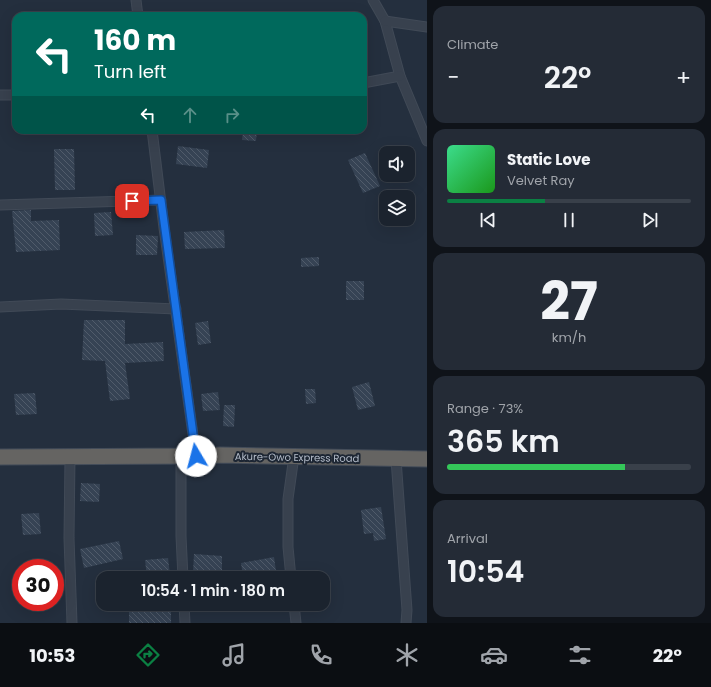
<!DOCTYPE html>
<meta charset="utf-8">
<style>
:root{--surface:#1b232e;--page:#242b36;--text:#f1f3f6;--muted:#a0a4aa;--line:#39404a;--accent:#0b8043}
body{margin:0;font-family:Poppins,sans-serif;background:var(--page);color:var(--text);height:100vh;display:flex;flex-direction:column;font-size:15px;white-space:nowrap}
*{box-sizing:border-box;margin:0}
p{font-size:13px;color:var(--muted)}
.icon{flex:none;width:22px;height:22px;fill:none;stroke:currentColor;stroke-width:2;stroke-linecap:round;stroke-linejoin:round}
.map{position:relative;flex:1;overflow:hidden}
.drawer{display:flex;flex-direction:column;gap:6px;padding:6px;background:#0f1319;width:284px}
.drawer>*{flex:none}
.banner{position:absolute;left:12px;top:12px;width:355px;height:122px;border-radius:12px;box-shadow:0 4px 16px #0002,0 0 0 1px var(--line);background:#00695c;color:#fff;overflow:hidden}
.fabs{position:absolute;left:379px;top:146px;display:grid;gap:8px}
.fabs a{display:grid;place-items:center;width:36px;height:36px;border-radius:8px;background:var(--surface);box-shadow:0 4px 16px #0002,0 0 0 1px var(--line);font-size:20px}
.speed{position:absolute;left:12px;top:559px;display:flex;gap:8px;font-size:20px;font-weight:700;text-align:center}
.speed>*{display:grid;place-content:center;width:52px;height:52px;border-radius:50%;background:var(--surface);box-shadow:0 4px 16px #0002,0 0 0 1px var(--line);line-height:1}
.speed .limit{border:6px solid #d22;background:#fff;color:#111}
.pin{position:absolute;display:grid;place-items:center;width:34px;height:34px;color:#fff;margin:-17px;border-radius:8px;box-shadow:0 2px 6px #0006}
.me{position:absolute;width:44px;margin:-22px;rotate:352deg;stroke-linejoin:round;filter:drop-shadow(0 0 3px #0008)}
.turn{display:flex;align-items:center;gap:14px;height:84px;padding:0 16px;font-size:18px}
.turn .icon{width:52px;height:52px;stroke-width:2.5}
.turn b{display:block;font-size:28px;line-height:34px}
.lanes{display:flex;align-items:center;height:38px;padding:0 16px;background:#0003;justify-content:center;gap:20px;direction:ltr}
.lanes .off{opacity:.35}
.big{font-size:30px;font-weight:600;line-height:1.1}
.drawer .card{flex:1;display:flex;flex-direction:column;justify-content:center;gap:6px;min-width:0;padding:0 14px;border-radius:12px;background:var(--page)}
.drawer .dial{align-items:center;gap:0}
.dial b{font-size:52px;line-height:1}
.song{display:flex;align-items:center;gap:12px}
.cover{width:48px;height:48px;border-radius:6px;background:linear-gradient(135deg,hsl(150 70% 55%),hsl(120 70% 35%))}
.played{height:4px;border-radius:2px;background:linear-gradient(90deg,var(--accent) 40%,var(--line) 40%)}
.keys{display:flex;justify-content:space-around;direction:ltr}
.heat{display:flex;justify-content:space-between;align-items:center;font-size:22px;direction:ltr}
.charge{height:6px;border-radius:3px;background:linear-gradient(90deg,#34c759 73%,var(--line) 0)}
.trip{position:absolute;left:96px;top:571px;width:234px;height:40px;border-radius:12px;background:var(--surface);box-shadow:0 4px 16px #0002,0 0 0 1px var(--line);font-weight:600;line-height:40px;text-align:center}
.menu{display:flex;height:64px;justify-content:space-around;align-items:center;background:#0b0e12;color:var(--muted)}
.menu .icon{width:28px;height:28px}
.menu .current{color:var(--accent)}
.menu b{font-size:18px;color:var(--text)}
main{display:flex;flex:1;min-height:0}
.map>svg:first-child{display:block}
.building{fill:url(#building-back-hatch)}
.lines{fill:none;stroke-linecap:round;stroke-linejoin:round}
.minor-casing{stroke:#414a57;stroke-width:11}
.trunk-casing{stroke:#434c59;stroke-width:17}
.minor{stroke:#38414e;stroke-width:9}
.trunk{stroke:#656462;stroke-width:15}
.route-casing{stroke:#114b97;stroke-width:10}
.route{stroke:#1a73e8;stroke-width:7}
.labels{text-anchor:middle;stroke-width:4;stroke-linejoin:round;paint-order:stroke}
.street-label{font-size:10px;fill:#b4bcc9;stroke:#1d2633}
</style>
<main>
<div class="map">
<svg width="427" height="623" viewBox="0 0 427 623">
<defs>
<pattern id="building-back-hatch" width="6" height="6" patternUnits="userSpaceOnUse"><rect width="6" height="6" fill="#364354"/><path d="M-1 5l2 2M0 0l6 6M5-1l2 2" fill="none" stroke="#515c6b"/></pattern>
</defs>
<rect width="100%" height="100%" fill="#242f3e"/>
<g class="building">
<polygon points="243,130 257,130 256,141 242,140"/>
<polygon points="178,146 209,150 207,168 176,164"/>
<polygon points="54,149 74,149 75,190 55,190"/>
<polygon points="365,153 380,186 363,193 348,160"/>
<polygon points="31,210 31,221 59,220 60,250 16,252 12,211"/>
<polygon points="111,212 113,235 95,236 94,213"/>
<polygon points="224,230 225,248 185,249 184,232"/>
<polygon points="136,235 158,236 157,255 136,255"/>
<polygon points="319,257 319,266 301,267 301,258"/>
<rect x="346" y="281" width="18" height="19"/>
<polygon points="84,320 125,320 125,344 163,342 164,361 125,363 130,399 110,401 105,361 82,360"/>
<polygon points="208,321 211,343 198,345 195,323"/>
<polygon points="369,382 375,406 358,410 352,387"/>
<polygon points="305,389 315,389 316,403 306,404"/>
<polygon points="218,392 220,410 203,411 201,394"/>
<polygon points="35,393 37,414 16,415 14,394"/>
<polygon points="224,405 235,405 234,427 223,426"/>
<polygon points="81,483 100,484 99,502 80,501"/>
<polygon points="381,507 386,539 374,541 373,533 364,534 361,510"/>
<polygon points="39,513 41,534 23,535 21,514"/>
<polygon points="119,541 123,559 84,568 80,549"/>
<polygon points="194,554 222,556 222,574 193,573"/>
<polygon points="274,557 276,571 243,576 241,563"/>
<polygon points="168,558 170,575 147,577 145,560"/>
<rect x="129" y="606" width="42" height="17"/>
</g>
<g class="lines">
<defs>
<g id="minor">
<polyline points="136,0 138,16"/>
<polyline points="373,0 385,21 400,76 427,141"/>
<polyline points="385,21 427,27"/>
<polyline points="363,83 400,76"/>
<polyline points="0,95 16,95"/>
<polyline points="152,130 164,228 196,456"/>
<polyline points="0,205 161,200"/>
<polyline points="0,307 61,304 176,309"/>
<polyline points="181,456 181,536 183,578"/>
<polyline points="70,457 69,538 72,623"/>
<polyline points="396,459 407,610 406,623"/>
<polyline points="291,578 288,547 288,499 294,456"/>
<polyline points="184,604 185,623"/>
<polyline points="294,604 296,623"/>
</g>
<polyline id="trunk" points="0,457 196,456 220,455 427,459"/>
</defs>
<use href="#minor" class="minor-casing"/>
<use href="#trunk" class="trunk-casing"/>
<use href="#minor" class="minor"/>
<use href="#trunk" class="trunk"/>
</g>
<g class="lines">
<defs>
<polyline id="route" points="132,201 161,200 196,456"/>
</defs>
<use href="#route" class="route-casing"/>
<use href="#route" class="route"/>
</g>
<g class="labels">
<g class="street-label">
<text transform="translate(297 457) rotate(1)" y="4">Akure-Owo Express Road</text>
</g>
</g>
</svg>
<div class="fabs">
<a><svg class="icon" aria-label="sound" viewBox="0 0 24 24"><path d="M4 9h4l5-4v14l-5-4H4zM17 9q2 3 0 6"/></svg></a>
<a><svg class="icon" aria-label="layers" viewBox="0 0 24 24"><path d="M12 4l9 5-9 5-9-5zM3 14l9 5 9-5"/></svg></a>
</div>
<div class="speed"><div class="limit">30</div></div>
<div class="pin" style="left:132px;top:201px;background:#d93025"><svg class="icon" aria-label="arrive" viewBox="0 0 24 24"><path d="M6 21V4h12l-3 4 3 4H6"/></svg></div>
<svg class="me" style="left:196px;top:456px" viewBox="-20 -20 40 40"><circle r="19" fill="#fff"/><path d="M0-13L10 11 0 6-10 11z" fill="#1a73e8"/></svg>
<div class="trip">10:54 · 1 min · 180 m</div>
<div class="banner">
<div class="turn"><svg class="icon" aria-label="left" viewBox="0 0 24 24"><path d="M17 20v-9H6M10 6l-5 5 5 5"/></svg><div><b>160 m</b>Turn left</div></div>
<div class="lanes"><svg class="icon" aria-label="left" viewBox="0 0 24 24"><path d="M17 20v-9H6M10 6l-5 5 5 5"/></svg><svg class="icon off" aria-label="ahead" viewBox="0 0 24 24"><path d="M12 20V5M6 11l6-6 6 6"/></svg><svg class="icon off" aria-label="right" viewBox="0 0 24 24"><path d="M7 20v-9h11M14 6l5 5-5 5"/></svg></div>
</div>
</div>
<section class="drawer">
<div class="card"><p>Climate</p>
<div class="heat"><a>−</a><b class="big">22°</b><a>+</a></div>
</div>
<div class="card">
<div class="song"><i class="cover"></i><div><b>Static Love</b><p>Velvet Ray</p></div></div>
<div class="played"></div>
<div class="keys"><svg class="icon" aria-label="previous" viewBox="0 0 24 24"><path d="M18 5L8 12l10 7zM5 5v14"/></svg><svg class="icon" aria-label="pause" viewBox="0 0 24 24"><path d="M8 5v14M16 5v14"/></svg><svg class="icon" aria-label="next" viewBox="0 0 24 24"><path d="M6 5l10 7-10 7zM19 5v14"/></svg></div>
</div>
<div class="card dial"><b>27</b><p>km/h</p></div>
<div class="card"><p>Range · 73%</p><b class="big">365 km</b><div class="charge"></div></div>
<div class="card"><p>Arrival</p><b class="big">10:54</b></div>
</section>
</main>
<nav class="menu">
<b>10:53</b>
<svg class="icon current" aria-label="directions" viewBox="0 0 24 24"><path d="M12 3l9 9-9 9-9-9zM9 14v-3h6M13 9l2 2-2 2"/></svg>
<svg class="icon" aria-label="music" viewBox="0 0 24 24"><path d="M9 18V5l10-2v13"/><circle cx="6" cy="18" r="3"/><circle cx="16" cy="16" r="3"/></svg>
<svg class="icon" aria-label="phone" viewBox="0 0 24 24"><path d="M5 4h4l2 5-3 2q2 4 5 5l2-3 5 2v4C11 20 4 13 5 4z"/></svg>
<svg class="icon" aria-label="climate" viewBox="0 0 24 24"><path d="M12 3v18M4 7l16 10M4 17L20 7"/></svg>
<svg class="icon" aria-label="car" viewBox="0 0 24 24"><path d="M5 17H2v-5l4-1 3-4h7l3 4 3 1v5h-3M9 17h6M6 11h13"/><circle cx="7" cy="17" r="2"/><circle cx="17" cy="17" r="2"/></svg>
<svg class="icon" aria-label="filters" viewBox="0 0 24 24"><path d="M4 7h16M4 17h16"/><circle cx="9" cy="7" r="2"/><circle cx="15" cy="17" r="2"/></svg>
<b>22°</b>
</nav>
